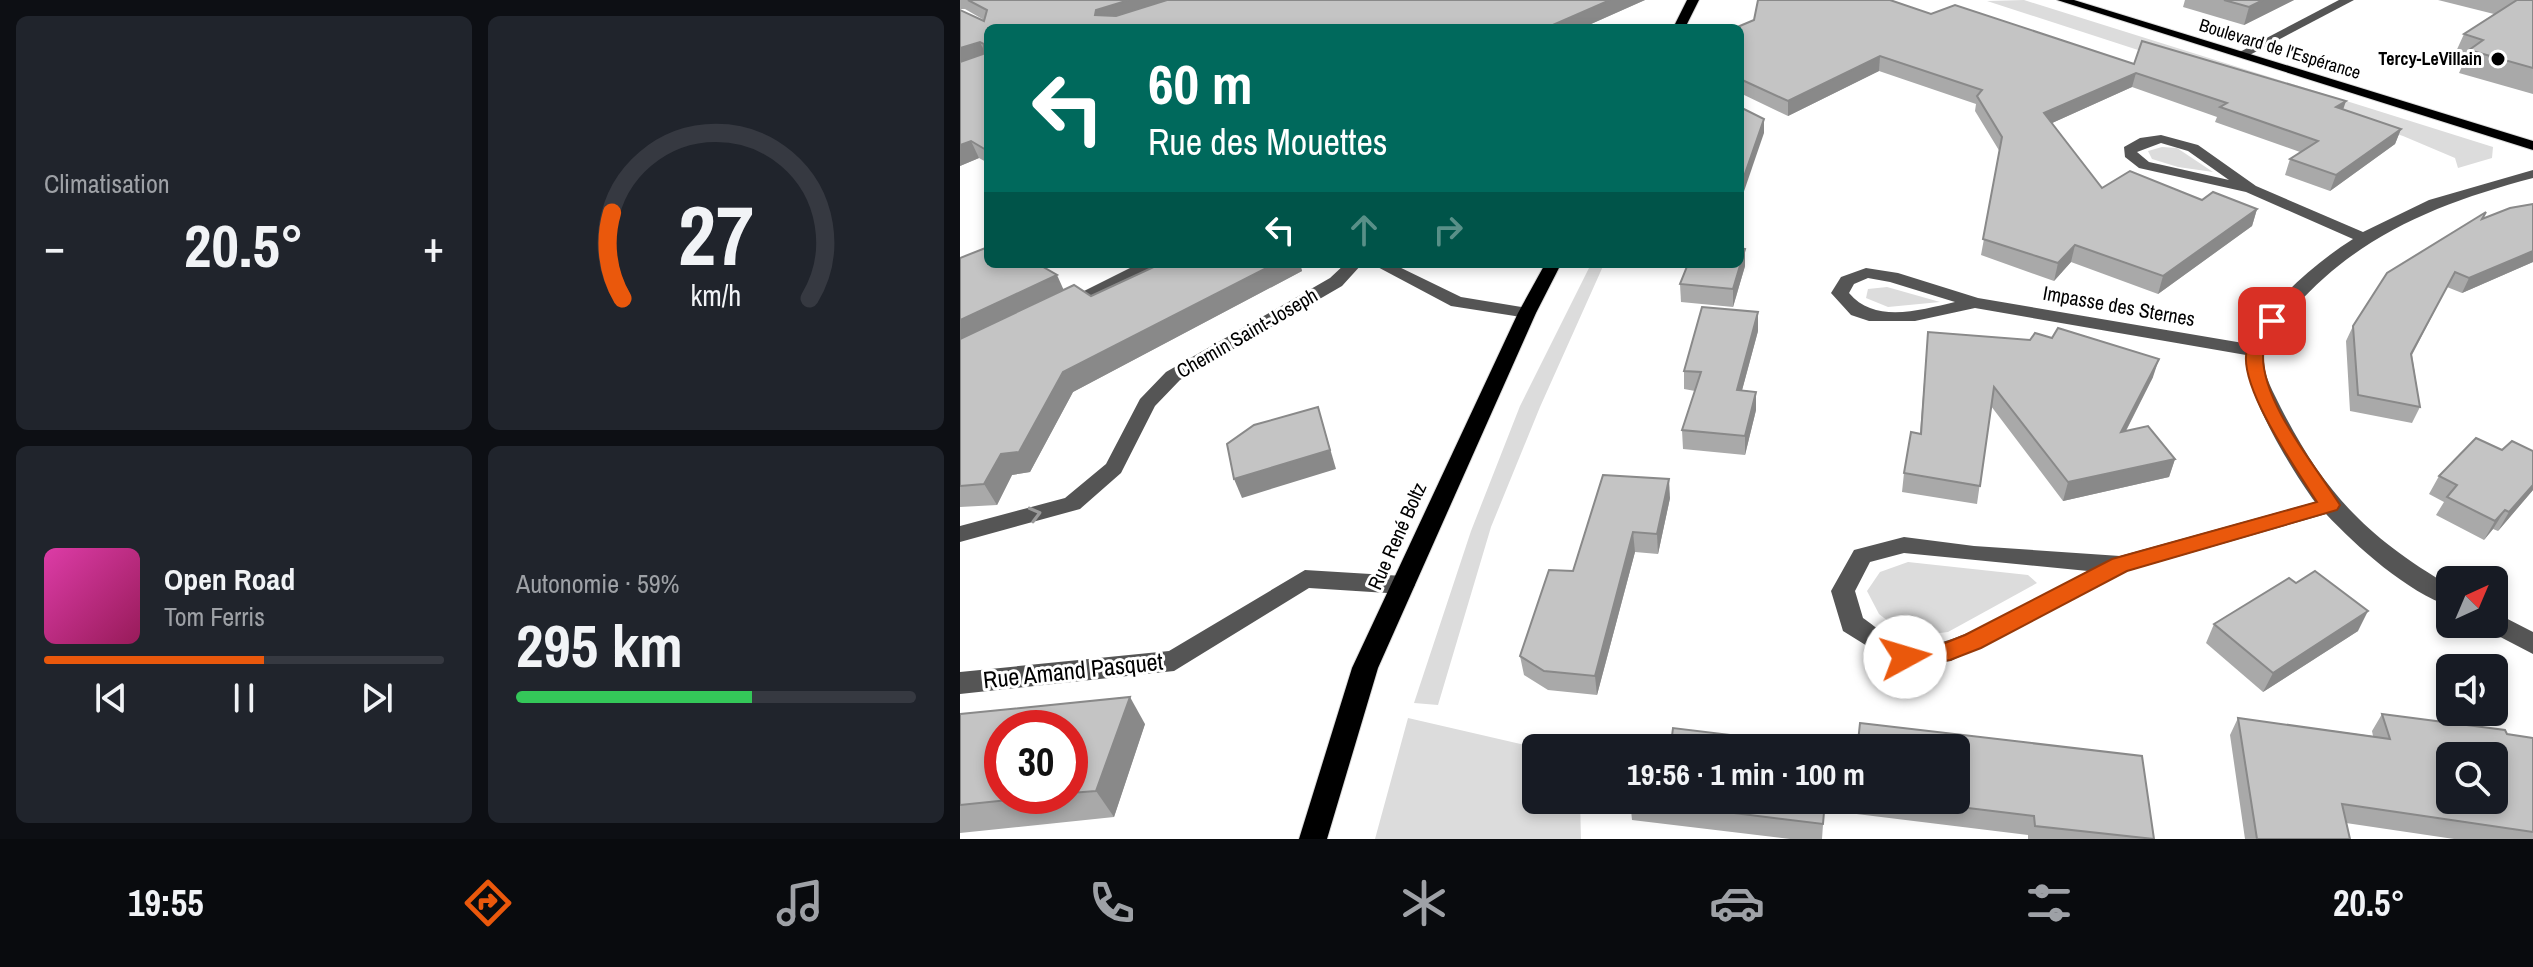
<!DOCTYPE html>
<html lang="fr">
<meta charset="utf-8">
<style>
:root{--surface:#171b24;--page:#20242c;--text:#f1f3f6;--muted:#9ea1a6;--line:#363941;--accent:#ea580c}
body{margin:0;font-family:"Archivo Narrow",sans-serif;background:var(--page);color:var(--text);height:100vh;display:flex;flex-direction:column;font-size:30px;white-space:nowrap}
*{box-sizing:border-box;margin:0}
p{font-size:26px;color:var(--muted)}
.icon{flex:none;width:44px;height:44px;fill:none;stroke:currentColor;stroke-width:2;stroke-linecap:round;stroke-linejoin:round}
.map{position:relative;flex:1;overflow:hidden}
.details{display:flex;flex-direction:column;gap:16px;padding:16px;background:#0d0f14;width:960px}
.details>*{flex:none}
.banner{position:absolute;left:24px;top:24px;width:760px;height:244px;border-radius:12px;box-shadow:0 4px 12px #0003;background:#00695c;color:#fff;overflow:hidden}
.needle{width:52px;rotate:44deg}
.controls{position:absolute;left:1476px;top:566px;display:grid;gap:16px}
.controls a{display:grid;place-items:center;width:72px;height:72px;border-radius:12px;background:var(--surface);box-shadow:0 4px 12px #0003;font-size:40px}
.speed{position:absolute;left:24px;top:710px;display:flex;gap:16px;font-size:40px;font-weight:700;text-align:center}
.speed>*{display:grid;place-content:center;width:104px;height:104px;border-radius:50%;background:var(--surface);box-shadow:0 4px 12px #0003;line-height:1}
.speed .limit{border:12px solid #d22;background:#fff;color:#111}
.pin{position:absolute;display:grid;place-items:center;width:68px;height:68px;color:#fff;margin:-34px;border-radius:16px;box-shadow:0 4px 12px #0006}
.me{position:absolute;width:88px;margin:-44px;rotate:84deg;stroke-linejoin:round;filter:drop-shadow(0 0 6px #0008)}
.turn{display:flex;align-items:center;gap:28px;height:168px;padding:0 32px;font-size:36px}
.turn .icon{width:104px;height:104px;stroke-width:2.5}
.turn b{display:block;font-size:56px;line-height:68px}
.lanes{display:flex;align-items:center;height:76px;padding:0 32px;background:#0003;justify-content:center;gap:40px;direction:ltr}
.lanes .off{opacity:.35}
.big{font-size:60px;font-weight:700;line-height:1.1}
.details .tile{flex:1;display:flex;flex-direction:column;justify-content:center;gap:12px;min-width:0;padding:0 28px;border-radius:12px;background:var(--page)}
.details .dial{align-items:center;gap:0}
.dial svg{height:208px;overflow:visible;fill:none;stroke:var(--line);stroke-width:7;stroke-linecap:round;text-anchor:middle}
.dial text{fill:var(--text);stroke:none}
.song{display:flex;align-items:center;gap:24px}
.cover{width:96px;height:96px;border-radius:12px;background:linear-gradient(135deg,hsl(320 70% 55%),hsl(330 70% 35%))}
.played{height:8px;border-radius:4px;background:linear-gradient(90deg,var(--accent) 55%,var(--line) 55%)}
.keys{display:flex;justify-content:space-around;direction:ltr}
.heat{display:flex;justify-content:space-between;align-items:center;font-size:44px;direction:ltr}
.charge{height:12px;border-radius:6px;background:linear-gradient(90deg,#34c759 59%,var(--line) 0)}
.details .tiles{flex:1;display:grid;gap:16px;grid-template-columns:repeat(2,1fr)}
.trip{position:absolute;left:562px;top:734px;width:448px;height:80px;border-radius:12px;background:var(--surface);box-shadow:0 4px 12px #0003;font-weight:700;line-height:80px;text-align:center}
.tab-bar{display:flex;height:128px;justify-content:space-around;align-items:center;background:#090b0e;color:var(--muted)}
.tab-bar .icon{width:56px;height:56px}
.tab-bar .on{color:var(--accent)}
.tab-bar b{font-size:36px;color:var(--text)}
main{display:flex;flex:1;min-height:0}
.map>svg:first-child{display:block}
.green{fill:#dcdcdc}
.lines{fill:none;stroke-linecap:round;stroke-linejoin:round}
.major-casing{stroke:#dbdbdb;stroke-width:2}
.minor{fill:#555;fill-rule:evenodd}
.major{fill:#000;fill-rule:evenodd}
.wall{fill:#a9a9a9;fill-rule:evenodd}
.shaded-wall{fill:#898989}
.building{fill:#c4c4c4;stroke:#898989;stroke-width:2;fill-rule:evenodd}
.oneway{stroke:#999}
.route{fill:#ea580c;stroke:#983908;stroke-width:2}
.poi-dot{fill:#000;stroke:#fff;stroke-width:3}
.labels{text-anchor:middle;stroke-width:6;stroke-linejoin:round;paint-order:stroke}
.far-street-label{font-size:18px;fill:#000;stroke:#fff}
.far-poi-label{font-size:18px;font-weight:bold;fill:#000;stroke:#fff;text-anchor:end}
.street-label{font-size:20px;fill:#000;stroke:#fff}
.near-street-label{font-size:24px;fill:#000;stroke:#fff}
</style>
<main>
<section class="details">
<div class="tiles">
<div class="tile"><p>Climatisation</p>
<div class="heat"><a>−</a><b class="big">20.5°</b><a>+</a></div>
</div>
<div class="tile dial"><svg viewBox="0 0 100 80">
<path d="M14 69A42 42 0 1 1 86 69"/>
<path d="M14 69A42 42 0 0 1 10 36" stroke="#ea580c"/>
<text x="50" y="56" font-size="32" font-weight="700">27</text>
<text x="50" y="72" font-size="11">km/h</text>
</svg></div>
<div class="tile">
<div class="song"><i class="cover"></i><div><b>Open Road</b><p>Tom Ferris</p></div></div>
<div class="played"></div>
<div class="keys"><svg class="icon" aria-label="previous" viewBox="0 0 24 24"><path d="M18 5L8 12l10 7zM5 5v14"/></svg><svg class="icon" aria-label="pause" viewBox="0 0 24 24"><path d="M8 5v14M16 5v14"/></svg><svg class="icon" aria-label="next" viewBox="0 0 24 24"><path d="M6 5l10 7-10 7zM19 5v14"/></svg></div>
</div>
<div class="tile"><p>Autonomie · 59%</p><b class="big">295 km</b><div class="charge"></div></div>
</div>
</section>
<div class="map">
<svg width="1573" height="839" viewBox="0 0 1573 839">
<rect width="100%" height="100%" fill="#fff"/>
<g class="green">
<polygon points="1064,0 1533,147 1532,158 1498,168 1495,158 1443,136 1027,1"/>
<polygon points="1202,147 1217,148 1253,172 1218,167 1192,159 1188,151"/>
<polygon points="631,264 644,264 580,407 531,527 478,705 454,703 511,531 560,406"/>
<polygon points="927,287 980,302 928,307 906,298 908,289"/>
<polygon points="948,562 1068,575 1077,583 988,632 948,637 919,614 907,591 920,572"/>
<polygon points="448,718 578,748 576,800 620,800 621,839 415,839"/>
</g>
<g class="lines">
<defs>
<g id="major">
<polygon points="727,0 739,0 725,28 713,28"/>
<polygon points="1097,0 1114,0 1573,141 1573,150"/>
<polygon points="585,264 601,264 576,313 418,668 367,839 339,839 392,668 558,313"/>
</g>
</defs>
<use href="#major" class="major-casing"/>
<g class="minor">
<polygon points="1379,0 1394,0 1284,58 1274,55"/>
<path d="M1201 135 1238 145 1296 186 1403 232 1469 200 1573 170V178C1482 202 1400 234 1336 306 1324 319 1310 333 1305 351 1300 371 1313 391 1321 408 1365 494 1407 537 1490 586V606C1448 593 1396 546 1366 514L1168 571 991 661 945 667 936 664 883 631 871 591 894 550 944 537 1014 546 1160 556 1355 502C1333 472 1283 391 1286 355L1015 308 955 321H909L891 315 871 293 881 277 906 268 938 273 1018 298 1289 344C1309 302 1354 264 1393 239L1286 192 1179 168 1165 157 1164 147 1180 138ZM1201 143 1228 151 1269 180 1189 162 1177 152ZM908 278 930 282 995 302C960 310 915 324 889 293L894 284ZM944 553 1128 571C1087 592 993 651 951 646 936 645 916 627 903 618L895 591 910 562Z"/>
<polygon points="178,264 199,264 111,309 105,310 96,305"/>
<polygon points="385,264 402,264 382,286 220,380 195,406 161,473 120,509 0,542 0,526 105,498 146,464 180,399 206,372 370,278"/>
<polygon points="412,264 433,264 501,297 567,308 576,313 567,318 491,306"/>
<polygon points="345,570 443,576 451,579 455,585 451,591 443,594 349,588 214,671 0,694 0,672 209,651"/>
<polygon points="1534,612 1573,632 1573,654 1525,629 1523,624 1534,624"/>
</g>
<use href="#major" class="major"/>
</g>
<g class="wall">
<polygon points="0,0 685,0 622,28 28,28 28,163 19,158 0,166 24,20 5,9 0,9"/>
<polygon points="1225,0 1334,0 1284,25 1223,7"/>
<polygon points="1478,0 1573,0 1573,94 1499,73 1505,60 1494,56 1504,34 1534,14"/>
<polygon points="971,14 1174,64 1383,110 1441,129 1435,144 1370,191 1325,175 1330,159 1340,152 1255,122 1257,117 1172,87 1092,123 1142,188 1242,200 1297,209 1292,226 1198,294 1111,262 1094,281 1021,255 1040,152 1015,111 1016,104 919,71 828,116 780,93 780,28"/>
<polygon points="1573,204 1573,262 1502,293 1487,287 1452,355 1460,407 1452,423 1390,411 1386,341 1393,326 1523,219"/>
<polygon points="785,249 785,266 773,307 721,302 720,284"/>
<polygon points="0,258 104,290 131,296 200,264 340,264 342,271 113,392 70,472 52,475 37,505 0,507"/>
<polygon points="798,331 782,390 796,392 796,410 785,455 723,449 722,430 735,391 724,389 724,371"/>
<polygon points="968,332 1193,377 1166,431 1215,459 1209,477 1103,501 1031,406 1017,504 942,492 944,473 960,433"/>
<polygon points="1479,476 1573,490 1538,531 1533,529 1524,540 1476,515 1484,502 1469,494"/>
<polygon points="710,498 698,554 675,552 637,695 588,690 564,675 560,656 613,571"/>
<polygon points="1254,624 1398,631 1303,692 1246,643"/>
<path d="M0 714 185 724 154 817 0 833ZM110 728V796H42Z"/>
<polygon points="1422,714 1573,738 1573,839 1494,839 1386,823 1390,839 1285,839 1270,735 1278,718 1413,736 1412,731"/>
<polygon points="900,723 1182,756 1194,839 1068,839 1068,835 864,810 862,839 830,839 672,820 670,800 996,800 996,748 683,748 684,743 711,744 713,728 836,743 839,735 898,742"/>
</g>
<g class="shaded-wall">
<polygon points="169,0 221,0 142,25 135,15 136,10"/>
<polygon points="650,0 685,0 622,28 586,28"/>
<polygon points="1303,0 1334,0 1284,25 1289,7"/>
<polygon points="20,42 27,57 0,66 0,48"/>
<polygon points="920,56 919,71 828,116 828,101"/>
<polygon points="1176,73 1172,87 1081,128 1084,113"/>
<polygon points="1386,101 1381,116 1376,107"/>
<polygon points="804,119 804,133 780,203 780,188"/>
<polygon points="1441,129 1435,144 1370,191 1376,175"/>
<polygon points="11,141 19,158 0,166 0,145"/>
<polygon points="1297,209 1292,226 1198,294 1203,276"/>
<polygon points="1115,245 1111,262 1094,281 1098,263"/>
<polygon points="785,249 785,266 773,307 773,289"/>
<polygon points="1573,251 1573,262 1502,293 1509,278"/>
<polygon points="314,264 340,264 342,271 113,392 70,472 52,475 37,505 24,484 41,454 103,372"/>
<polygon points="97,275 106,295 0,345 0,320"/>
<polygon points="798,312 798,331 777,409 777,390"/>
<polygon points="1199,359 1193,377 1156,450 1161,432"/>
<polygon points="796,392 796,410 785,455 785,436"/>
<polygon points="358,407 376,469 282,498 274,479"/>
<polygon points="1215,459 1209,477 1103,501 1108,482"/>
<polygon points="709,479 710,498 698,554 697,534"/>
<polygon points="1573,485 1573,490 1538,531 1549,512"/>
<polygon points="1545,510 1533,529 1524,540 1535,521"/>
<polygon points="673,532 675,552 637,695 635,676"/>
<polygon points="1408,611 1398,631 1303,692 1313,673"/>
<polygon points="170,697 185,724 154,817 136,791"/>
</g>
<g class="building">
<polygon points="8,0 169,0 136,10 135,15 156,16 207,0 650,0 586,28 28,28 28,151 11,141 0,145 0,62 23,54 24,44 20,42 0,48 0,10 24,21 27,10"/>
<polygon points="798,0 930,0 971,14 995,5 1174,64 1182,41 1386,101 1376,107 1441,129 1376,175 1330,159 1358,141 1260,107 1267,103 1176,73 1084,113 1142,188 1170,171 1242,200 1253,192 1297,209 1203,276 1115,245 1098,263 1023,239 1042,137 1017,96 1022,90 920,56 828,101 780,79 780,28 775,28 794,20"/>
<polygon points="1264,0 1303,0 1289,7"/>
<polygon points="1557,0 1573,0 1573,68 1509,50 1523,40 1504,34"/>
<polygon points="780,108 782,108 804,119 780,188"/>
<polygon points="1573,204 1573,251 1509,278 1495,272 1451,354 1460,407 1398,395 1393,326 1427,273 1526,212 1522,219 1550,208"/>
<polygon points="28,247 28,264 78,264 97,275 0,320 0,258"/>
<polygon points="780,248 785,249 773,289 720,284 728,264 780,264"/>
<polygon points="200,264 314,264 103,372 59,452 41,454 24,484 0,486 0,339 114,285 131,296"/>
<polygon points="742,307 798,312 777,390 796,392 785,436 722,430 741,372 724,371"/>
<polygon points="1098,328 1199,359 1161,432 1188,426 1215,459 1108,482 1034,387 1020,486 944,473 951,432 961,434 968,332 1070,340 1075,333 1092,338"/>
<polygon points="358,407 370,450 274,479 267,444 294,425"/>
<polygon points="1516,438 1542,450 1552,441 1573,451 1573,485 1549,512 1545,510 1535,521 1487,497 1497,485 1479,476"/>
<polygon points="643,475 709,479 697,534 673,532 635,676 584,671 560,656 589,570 613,571"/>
<polygon points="1355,571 1408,611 1313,673 1254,624 1329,578 1336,583"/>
<polygon points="170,697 136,791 110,793 110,728 42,728 42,796 86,796 0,805 0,714"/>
<path d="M1422 714 1545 730 1547 734 1573 738V832L1382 804 1390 839H1297L1278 718 1430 739ZM1490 756H1534V800H1490Z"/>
<polygon points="900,723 1182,756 1194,839 1075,826 1074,816 942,800 996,800 996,748 683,748 684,743 711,744 713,728 836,743 839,735 898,742"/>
<polygon points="670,800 865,800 863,824"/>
</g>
<defs><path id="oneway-chevron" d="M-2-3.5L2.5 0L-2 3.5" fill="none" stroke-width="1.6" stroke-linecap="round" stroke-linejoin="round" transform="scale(2)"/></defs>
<use class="oneway" href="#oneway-chevron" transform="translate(75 514) rotate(-15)"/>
<path class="route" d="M1312 316 1320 321C1315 331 1304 344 1303 355 1302 403 1355 465 1380 505L1377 510 1167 571 1021 648 990 660 945 666 937 663 934 657 937 650 980 645 1005 635 1152 559 1357 502C1338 472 1277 385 1287 350 1290 340 1300 327 1306 318Z"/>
<circle class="poi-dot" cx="1538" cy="59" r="8"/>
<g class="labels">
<g class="far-street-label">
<text transform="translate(1320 49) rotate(17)" y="6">Boulevard de l'Espérance</text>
</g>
<g class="far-poi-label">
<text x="1522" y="65">Tercy-LeVillain</text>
</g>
<g class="street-label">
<text transform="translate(1159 306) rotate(10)" y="7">Impasse des Sternes</text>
<text transform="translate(287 333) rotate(-30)" y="7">Chemin Saint-Joseph</text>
<text transform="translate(437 536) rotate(-66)" y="7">Rue René Boltz</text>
</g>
<g class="near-street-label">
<text transform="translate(113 671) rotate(-6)" y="8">Rue Amand Pasquet</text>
</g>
</g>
</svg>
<div class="controls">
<a><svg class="needle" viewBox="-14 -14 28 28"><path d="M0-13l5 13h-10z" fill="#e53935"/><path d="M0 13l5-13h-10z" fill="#9ea1a6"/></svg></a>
<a><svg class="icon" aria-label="sound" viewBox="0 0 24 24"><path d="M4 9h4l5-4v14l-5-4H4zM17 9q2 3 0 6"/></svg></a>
<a><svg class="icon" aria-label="search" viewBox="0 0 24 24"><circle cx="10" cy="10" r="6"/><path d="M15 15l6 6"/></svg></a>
</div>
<div class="speed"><div class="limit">30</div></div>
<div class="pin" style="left:1312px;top:321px;background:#d93025"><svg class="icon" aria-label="arrive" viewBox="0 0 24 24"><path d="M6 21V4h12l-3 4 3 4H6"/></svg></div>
<svg class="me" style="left:945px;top:657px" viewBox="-20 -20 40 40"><circle r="19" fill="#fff"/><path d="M0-13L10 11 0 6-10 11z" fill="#ea580c"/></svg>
<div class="trip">19:56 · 1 min · 100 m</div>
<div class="banner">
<div class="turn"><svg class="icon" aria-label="left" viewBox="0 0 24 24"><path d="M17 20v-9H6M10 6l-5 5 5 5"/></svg><div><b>60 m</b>Rue des Mouettes</div></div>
<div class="lanes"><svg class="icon" aria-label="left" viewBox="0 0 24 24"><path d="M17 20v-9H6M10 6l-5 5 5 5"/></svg><svg class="icon off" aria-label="ahead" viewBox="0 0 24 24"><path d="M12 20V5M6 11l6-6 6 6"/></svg><svg class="icon off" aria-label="right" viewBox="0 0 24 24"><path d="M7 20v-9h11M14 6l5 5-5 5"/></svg></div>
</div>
</div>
</main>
<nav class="tab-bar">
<b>19:55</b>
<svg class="icon on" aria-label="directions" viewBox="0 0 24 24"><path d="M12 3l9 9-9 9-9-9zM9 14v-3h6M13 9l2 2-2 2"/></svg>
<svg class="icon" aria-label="music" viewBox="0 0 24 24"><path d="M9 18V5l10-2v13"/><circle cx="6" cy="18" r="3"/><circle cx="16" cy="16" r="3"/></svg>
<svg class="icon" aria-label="phone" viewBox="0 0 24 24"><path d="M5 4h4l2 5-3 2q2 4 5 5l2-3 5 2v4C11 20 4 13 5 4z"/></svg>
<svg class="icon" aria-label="climate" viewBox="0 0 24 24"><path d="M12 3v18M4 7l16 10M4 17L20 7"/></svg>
<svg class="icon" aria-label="car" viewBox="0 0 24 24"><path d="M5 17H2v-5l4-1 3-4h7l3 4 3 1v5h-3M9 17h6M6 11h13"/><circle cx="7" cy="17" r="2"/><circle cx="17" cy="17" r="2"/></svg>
<svg class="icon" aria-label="filters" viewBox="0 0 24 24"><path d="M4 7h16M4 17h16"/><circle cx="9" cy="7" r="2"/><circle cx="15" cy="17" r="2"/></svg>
<b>20.5°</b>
</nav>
